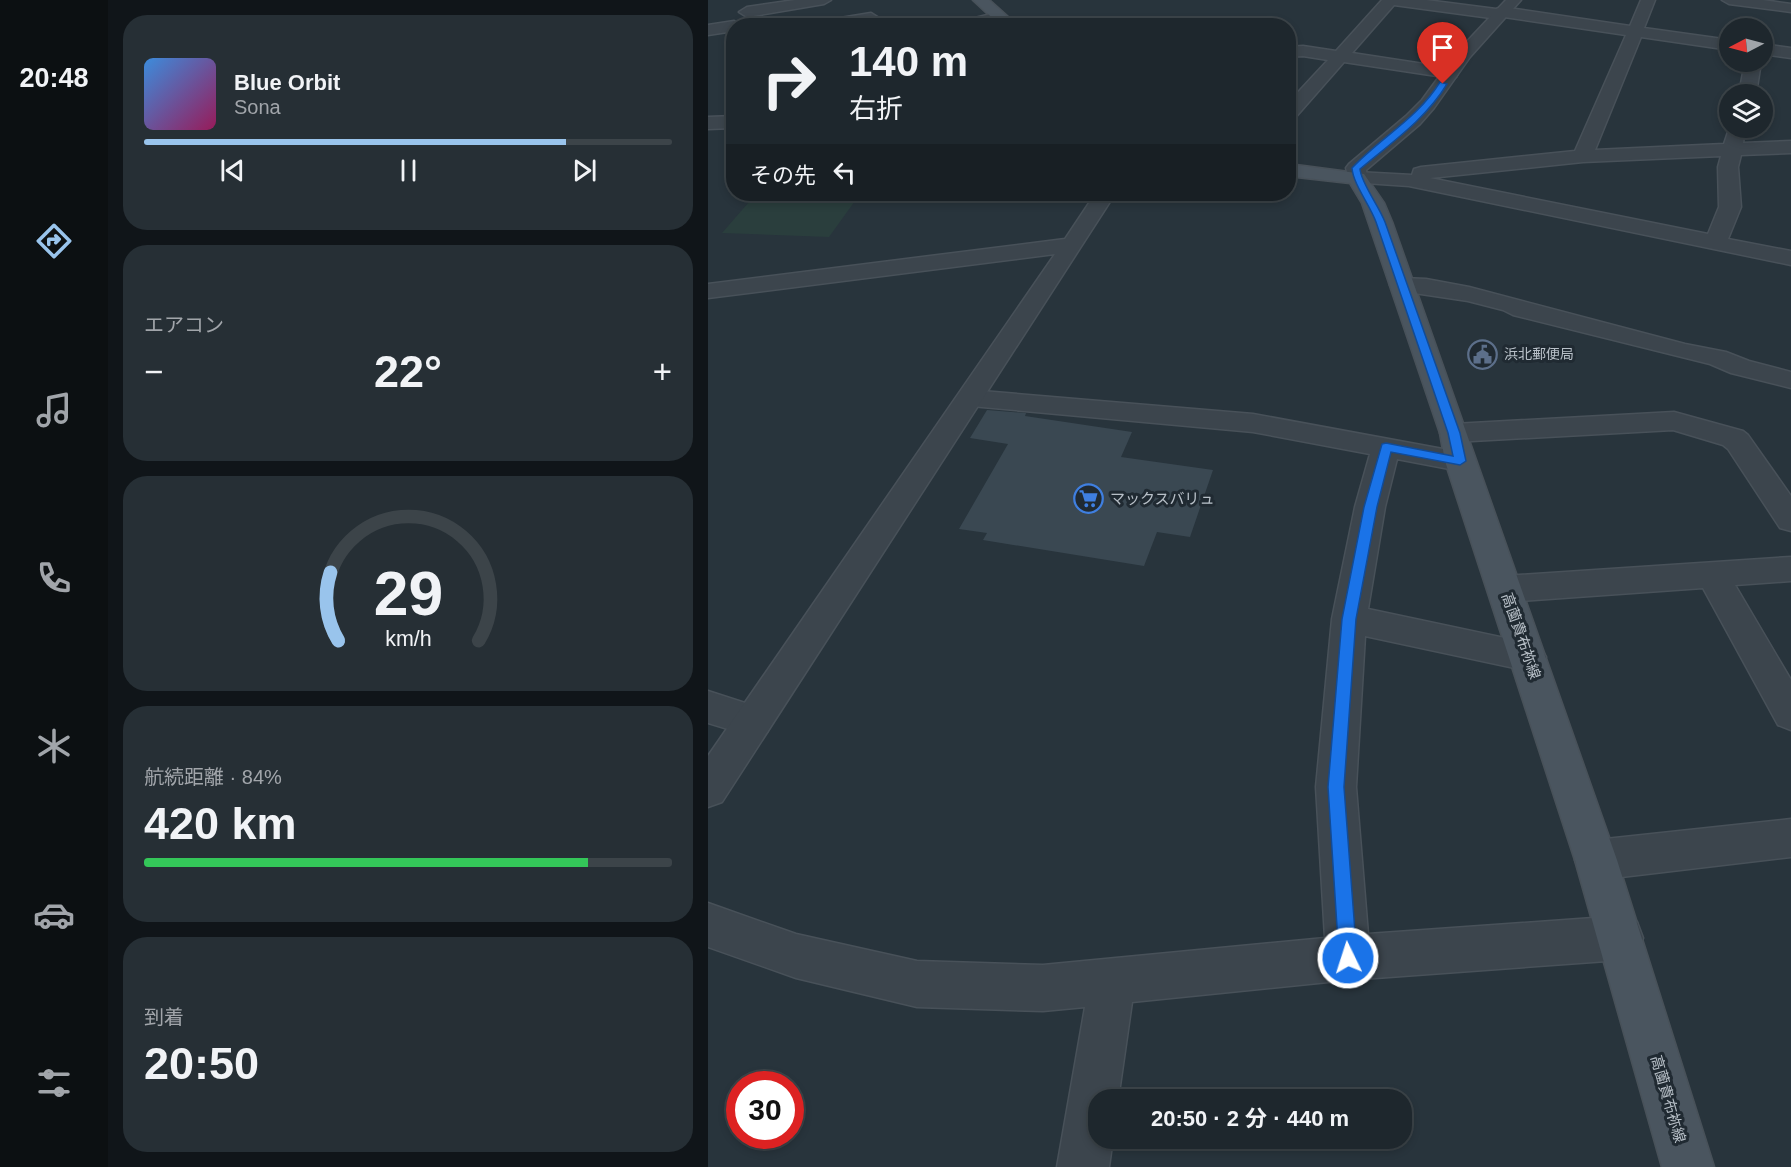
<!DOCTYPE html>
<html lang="ja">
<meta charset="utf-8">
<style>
:root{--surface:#1e272d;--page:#262f35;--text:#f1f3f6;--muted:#a1a5aa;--line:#3c4449;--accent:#99c4ec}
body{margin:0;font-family:Helvetica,"Noto Sans JP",sans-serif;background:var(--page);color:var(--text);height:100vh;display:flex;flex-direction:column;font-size:22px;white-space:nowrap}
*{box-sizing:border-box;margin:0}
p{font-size:20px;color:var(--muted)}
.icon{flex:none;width:33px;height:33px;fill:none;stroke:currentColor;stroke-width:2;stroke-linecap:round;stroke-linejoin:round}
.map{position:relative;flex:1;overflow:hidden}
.side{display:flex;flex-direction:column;gap:15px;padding:15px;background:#101519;width:600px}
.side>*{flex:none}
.banner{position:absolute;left:18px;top:18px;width:570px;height:183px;border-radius:24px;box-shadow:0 3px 9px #0003,0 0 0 2px var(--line);background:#1e272d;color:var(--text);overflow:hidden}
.needle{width:39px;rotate:264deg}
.fabs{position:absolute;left:1011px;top:18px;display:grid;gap:12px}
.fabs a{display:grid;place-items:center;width:54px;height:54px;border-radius:50%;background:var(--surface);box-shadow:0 3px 9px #0003,0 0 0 2px var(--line);font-size:30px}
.speed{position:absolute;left:18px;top:1071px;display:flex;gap:12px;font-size:30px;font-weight:700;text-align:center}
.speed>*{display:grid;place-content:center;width:78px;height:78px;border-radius:50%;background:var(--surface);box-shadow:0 3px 9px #0003,0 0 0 2px var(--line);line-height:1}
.speed .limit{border:9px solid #d22;background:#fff;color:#111}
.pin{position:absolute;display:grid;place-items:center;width:51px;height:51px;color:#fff;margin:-62px -26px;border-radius:50% 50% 50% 0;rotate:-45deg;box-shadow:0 0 6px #0007}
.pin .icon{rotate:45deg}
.me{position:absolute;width:66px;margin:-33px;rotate:356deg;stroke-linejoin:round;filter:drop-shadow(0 0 4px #0008)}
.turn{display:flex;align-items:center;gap:21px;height:126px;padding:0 24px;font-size:27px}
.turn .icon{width:78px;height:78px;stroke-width:2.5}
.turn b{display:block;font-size:42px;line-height:51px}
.then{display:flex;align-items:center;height:57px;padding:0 24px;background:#0003;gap:12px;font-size:22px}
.big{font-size:45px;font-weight:700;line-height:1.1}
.side .card{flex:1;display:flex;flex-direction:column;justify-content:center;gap:9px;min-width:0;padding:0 21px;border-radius:24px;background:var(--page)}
.side .dial{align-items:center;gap:0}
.dial svg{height:156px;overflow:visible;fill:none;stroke:var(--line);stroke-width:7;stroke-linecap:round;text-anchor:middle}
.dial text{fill:var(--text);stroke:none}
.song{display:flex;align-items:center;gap:18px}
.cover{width:72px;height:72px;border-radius:9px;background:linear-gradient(135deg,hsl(210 70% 55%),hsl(330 70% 35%))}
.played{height:6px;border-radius:3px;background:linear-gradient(90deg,var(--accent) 80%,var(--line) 80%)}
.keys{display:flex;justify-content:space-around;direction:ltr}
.heat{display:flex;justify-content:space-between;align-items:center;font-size:33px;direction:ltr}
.charge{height:9px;border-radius:4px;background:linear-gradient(90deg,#34c759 84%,var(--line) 0)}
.trip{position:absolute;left:380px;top:1089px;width:324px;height:60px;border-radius:24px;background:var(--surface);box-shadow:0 3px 9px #0003,0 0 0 2px var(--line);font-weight:700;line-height:60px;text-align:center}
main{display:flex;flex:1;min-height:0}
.tabs{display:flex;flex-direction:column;width:108px;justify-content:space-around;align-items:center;background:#0c1012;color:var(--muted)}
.tabs .icon{width:42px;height:42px}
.tabs .selected{color:var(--accent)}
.tabs b{font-size:27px;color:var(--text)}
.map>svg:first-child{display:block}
.green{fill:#2a3e3d}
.building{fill:#3a4852}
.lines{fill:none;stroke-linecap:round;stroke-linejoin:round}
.minor-casing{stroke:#485159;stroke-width:3}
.tertiary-casing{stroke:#485159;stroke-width:3}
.secondary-casing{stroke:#485159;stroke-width:3}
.minor{fill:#3c454d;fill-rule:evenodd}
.tertiary{fill:#3c454d;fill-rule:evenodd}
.secondary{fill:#4a555f;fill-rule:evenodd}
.route{fill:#1a73e8;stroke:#114b97;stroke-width:1.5}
.labels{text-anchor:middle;stroke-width:6;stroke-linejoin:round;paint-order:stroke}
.far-poi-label{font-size:14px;fill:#b8c0c8;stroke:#202a32;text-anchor:start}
.poi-label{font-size:15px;fill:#b8c0c8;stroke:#202a32;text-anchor:start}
.street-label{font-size:15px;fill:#b8c0c8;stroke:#202a32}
</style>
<main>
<nav class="tabs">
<b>20:48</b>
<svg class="icon selected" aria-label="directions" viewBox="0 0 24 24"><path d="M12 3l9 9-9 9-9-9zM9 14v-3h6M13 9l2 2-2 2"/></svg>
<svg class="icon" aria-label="music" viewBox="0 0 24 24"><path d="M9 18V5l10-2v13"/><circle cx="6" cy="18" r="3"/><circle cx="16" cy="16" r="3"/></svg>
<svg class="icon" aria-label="phone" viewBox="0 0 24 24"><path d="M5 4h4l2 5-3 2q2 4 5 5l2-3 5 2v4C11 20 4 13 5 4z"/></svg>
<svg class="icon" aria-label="climate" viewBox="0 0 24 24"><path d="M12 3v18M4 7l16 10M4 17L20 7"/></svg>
<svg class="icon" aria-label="car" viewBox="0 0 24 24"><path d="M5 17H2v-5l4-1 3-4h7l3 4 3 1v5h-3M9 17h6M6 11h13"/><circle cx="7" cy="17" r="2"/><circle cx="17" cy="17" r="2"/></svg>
<svg class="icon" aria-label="filters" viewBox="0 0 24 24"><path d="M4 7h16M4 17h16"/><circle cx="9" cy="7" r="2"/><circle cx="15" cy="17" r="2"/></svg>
</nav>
<section class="side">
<div class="card">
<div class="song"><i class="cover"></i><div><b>Blue Orbit</b><p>Sona</p></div></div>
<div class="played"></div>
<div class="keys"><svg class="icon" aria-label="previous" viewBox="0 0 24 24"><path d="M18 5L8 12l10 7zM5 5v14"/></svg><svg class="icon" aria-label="pause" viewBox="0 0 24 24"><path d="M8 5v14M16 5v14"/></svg><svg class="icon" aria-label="next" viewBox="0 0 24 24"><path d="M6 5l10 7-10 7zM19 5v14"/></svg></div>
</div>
<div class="card"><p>エアコン</p>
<div class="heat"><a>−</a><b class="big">22°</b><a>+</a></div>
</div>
<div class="card dial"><svg viewBox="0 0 100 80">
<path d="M14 69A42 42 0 1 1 86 69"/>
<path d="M14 69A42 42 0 0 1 10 34" stroke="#99c4ec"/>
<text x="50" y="56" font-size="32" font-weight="700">29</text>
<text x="50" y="72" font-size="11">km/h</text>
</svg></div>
<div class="card"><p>航続距離 · 84%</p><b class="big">420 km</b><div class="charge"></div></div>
<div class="card"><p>到着</p><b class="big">20:50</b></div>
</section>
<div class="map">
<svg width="1083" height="1167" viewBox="0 0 1083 1167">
<rect width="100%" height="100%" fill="#28343c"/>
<polygon class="green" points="48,194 152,194 121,237 14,233"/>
<polygon class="building" points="279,410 318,413 317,416 424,432 413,457 505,470 482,537 449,532 436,566 275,540 279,533 251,529 300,444 262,438"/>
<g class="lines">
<defs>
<g id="minor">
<polygon points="87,0 123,0 116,4 39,17 31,12 39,7"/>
<path d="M674 0H718L788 9 794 7 922 26 933 0H947L936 28 1022 40V50L933 37 887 150 1016 144 1022 126 1037 128 1035 143 1083 141V153L1033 155 1030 167 1033 207 1020 239 1083 251V265L701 186 642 182 639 178 642 174 649 172 704 175 706 169 713 167 867 151 918 35 796 17 790 19 686 5 644 53 742 68 748 69 750 73 748 77 742 78 636 62 586 119 580 120V103L620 60 595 56 580 57V47L595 46 628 51ZM1013 156 1010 167 1011 207 1000 234 722 178 875 162Z"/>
<polygon points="1014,0 1055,0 1083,4 1083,12 1021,4"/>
<polygon points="291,12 299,17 296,20 274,26 245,26 247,23"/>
<polygon points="163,13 171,18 168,21 145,26 107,26 114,21"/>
<polygon points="26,21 33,26 26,26 26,31 0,35 0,25"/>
<polygon points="1054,44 1083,48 1083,58 1054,54"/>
<polygon points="1037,62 1053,62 1048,94 1031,94"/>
<polygon points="26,116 26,128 0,129 0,117"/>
<polygon points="694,278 718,279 761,287 977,344 1018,352 1041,361 1083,372 1083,388 1023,373 1002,364 805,315 795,310 760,301 686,290 682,285 686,280"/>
<polygon points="262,390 545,414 762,454 767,461 762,468 752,471 689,459 677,507 660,609 820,643 832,647 838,657 832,667 820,671 657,636 648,787 660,934 913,916 929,922 935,938 929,954 913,960 640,980 424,1002 410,1100 390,1100 390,1138 405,1138 401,1167 349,1167 377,1007 335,1011 209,1007 88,978 0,947 0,903 88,934 209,961 335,965 617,938 608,787 624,619 647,507 662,454 545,432 252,405 248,399 252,393"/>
<polygon points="966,412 1035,431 1040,435 1083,496 1083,531 1072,528 1020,449 1015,445 965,430 746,442 736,440 732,433 736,426 746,424"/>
<polygon points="1083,557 1083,581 1027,585 1083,680 1083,730 1070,725 995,588 797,602 785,598 780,589 785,580 797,576"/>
<polygon points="0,691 59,710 65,721 59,732 46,737 0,723"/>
<polygon points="1083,819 1083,857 888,880 873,874 867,860 873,846 888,840"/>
</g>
<g id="tertiary">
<polygon points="798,0 813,0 762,57 726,108 712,124 658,170 659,178 656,182 642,182 638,168 641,164 698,116 714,100 750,51"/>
<polygon points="387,194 407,194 14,802 0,807 0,756 347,254 0,298 0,284 357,239"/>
</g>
<g id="secondary">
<polygon points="265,0 281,0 310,26 293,26"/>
<polygon points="580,164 656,174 676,203 684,222 909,860 1006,1167 954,1167 867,860 737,461 732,433 654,203 642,183 580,176"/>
</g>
</defs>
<use href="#minor" class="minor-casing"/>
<use href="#tertiary" class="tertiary-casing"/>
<use href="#secondary" class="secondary-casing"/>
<use href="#minor" class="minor"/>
<use href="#tertiary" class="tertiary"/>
<use href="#secondary" class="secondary"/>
</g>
<path class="route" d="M732 82 739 84C718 119 683 143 652 169 653 183 671 206 677 222L752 433 758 461 752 465 683 452 669 507 648 619 636 787 649 958 646 965 640 968 633 965 631 958 620 787 634 619 656 507 674 444 678 443 745 456 740 433 668 222C662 205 645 184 644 168 672 138 710 118 732 82Z"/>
<defs>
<symbol id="civic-ring" viewBox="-11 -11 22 22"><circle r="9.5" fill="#202a32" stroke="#5c6f8a" stroke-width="1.5"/><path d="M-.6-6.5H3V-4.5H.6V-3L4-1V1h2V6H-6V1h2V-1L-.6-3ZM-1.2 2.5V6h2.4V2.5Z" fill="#5c6f8a"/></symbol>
<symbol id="supermarket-ring" viewBox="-11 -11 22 22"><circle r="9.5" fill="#202a32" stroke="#3f7fe0" stroke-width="1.5"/><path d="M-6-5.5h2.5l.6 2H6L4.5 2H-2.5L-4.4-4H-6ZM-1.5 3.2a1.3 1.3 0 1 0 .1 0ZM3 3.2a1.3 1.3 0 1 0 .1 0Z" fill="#3f7fe0"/></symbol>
</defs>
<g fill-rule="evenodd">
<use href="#civic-ring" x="758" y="338" width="33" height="33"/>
<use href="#supermarket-ring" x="364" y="482" width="33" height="33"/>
</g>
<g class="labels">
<g class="far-poi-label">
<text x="796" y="359">浜北郵便局</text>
</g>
<g class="poi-label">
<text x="402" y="504">マックスバリュ</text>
</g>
<g class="street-label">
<text transform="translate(813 636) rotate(71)" y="5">高薗貴布祢線</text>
<text transform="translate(960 1099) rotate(74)" y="5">高薗貴布祢線</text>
</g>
</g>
</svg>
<div class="fabs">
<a><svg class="needle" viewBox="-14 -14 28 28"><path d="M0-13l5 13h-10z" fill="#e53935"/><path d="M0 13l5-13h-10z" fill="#a1a5aa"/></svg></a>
<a><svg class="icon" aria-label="layers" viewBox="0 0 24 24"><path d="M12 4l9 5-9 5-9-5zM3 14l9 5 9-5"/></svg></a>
</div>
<div class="speed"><div class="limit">30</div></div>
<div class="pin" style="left:735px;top:84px;background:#d93025"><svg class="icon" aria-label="arrive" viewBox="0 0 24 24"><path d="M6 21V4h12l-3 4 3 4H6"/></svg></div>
<svg class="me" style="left:640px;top:958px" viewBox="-20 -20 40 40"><circle r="17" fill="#1a73e8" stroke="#fff" stroke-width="3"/><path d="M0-11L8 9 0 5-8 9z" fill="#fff"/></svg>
<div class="trip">20:50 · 2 分 · 440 m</div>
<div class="banner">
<div class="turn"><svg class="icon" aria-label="right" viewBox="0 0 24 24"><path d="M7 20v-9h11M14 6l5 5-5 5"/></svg><div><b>140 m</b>右折</div></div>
<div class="then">その先<svg class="icon" aria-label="left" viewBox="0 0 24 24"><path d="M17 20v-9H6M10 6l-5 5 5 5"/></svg></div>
</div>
</div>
</main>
